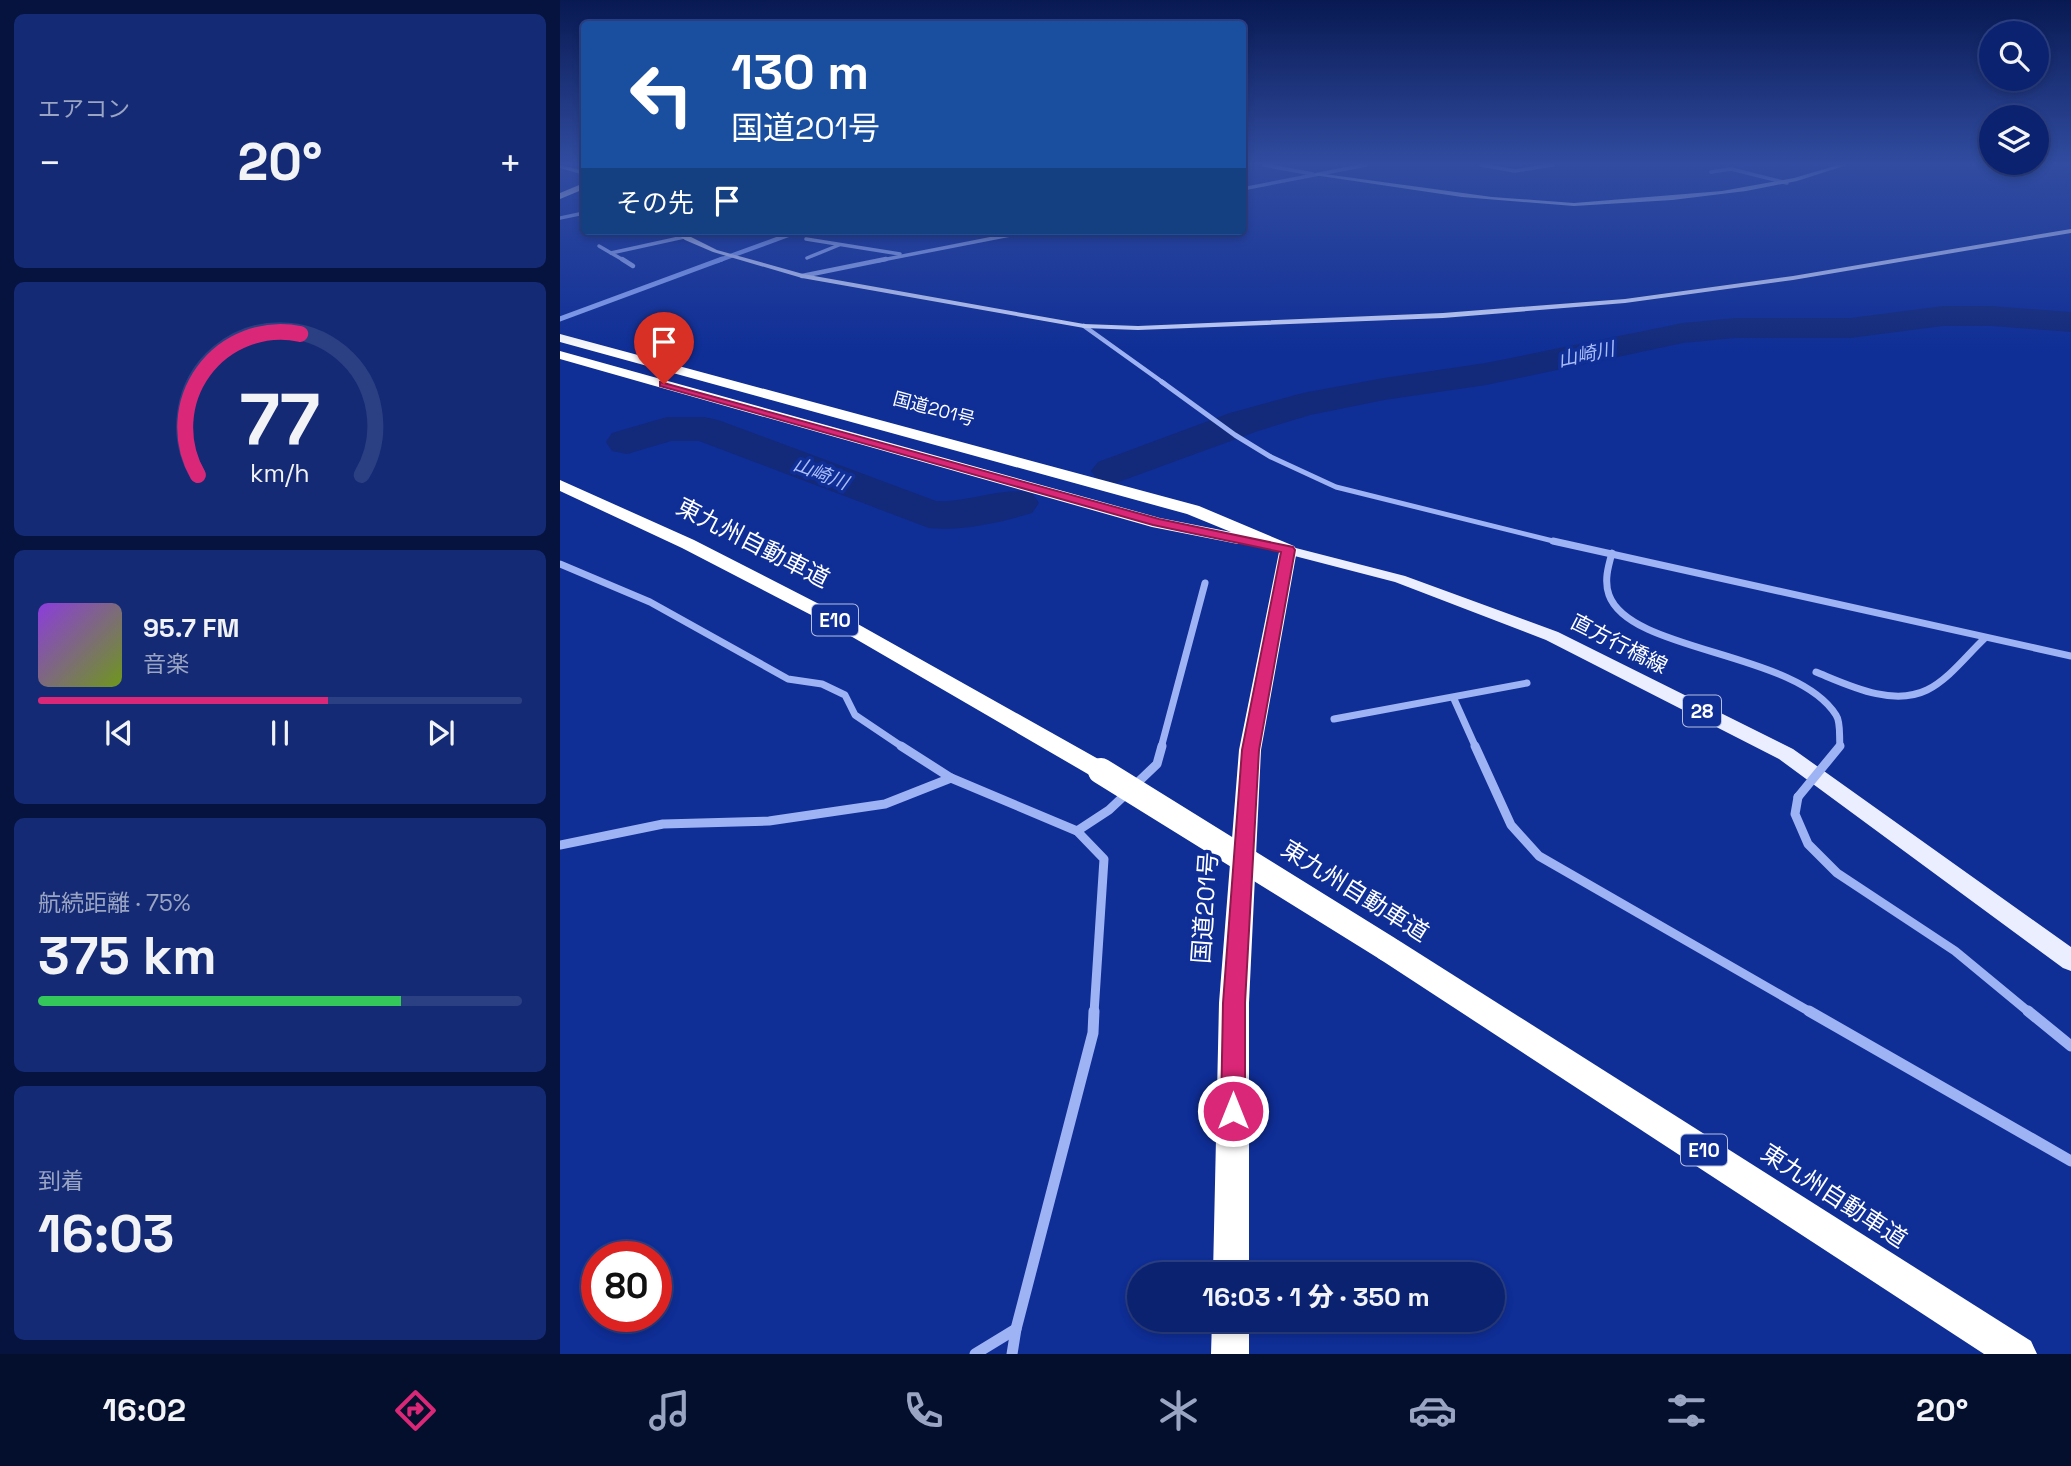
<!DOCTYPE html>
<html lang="ja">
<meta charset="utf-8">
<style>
:root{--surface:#0b2270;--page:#142a75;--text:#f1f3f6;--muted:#9aa4c3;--line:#2b3f83;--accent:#db2777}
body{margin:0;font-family:"Space Grotesk","Noto Sans JP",sans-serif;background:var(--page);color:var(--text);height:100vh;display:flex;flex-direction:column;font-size:26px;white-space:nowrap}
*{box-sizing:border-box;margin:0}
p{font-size:23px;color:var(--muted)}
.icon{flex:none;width:38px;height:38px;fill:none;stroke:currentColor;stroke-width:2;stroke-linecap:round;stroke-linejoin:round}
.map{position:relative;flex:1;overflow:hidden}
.drawer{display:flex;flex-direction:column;gap:14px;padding:14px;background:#06133e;width:560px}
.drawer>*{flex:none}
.banner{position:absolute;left:21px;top:21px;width:665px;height:214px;border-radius:7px;box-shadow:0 4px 10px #0003,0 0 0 2px var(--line);background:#1a4fa0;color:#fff;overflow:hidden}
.buttons{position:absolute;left:1419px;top:21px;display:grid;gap:14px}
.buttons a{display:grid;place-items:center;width:70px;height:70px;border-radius:50%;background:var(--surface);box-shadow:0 4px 10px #0003,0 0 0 2px var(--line);font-size:35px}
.speed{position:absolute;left:21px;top:1241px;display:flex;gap:14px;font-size:35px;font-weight:700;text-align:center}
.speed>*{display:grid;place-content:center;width:91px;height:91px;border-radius:50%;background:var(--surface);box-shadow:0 4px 10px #0003,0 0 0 2px var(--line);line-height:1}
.speed .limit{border:10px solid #d22;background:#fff;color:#111}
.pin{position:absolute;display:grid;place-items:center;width:60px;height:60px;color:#fff;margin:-72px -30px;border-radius:50% 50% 50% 0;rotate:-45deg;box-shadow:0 0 7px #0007}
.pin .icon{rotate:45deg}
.me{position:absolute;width:77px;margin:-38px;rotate:0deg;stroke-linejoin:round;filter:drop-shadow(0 0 5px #0008)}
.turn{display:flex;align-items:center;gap:24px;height:147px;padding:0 35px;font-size:32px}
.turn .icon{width:91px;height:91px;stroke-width:2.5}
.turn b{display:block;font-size:49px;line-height:60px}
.then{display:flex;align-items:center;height:66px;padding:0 35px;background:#0003;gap:14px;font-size:26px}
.big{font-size:52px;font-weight:800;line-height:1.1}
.drawer .card{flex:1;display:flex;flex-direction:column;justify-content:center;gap:10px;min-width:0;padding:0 24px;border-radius:10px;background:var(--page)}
.drawer .dial{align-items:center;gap:0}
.dial svg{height:182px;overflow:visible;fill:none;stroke:var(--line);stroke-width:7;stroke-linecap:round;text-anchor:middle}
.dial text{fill:var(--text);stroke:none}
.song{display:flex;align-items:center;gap:21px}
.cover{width:84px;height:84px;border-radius:10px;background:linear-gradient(135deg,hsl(270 70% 55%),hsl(80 70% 35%))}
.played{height:7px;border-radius:4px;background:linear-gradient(90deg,var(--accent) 60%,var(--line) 60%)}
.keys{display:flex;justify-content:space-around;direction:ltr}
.heat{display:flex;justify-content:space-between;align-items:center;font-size:38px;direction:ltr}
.charge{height:10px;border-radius:5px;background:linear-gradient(90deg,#34c759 75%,var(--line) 0)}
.trip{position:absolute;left:567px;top:1262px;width:378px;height:70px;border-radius:35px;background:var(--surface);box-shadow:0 4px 10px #0003,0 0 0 2px var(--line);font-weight:800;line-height:70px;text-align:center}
.menu{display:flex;height:112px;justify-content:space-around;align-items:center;background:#040e2d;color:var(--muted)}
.menu .icon{width:49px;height:49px}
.menu .active{color:var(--accent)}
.menu b{font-size:32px;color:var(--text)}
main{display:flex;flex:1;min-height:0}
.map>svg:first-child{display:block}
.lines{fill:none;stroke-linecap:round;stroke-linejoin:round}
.stream-far1{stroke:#8faaf8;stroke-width:4.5}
.stream{stroke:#8faaf8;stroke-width:5}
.river{fill:#132979;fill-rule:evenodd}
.street-far5{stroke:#9eb3f4;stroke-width:3.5}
.street-far4{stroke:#9eb3f4;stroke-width:4.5}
.street-far3{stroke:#9eb3f4;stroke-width:5}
.street-far2{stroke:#9eb3f4;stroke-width:7}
.street-far1{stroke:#9eb3f4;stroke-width:9}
.street{stroke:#9eb3f4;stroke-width:11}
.secondary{fill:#ced8fd;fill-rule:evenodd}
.primary{fill:#ebeeff;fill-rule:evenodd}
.highway{fill:#fff;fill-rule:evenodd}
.street-bridge{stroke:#9eb3f4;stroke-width:9}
.highway-bridge{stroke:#fff;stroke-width:26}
.route{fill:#db2777;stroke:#8e194d;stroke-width:2}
.labels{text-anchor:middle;stroke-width:7;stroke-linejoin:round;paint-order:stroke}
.far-street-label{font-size:18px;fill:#fff;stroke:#0f2e96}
.far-water-label{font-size:19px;font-style:italic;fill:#aabefb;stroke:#0f2e96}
.shield{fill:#0f2e96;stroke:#b7c0e0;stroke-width:2}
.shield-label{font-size:19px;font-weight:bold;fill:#fff}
.street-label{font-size:21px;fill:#fff;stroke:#0f2e96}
.near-street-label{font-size:24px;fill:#fff;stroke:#0f2e96}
</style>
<main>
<section class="drawer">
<div class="card"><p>エアコン</p>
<div class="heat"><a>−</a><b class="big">20°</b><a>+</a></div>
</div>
<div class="card dial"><svg viewBox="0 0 100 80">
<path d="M14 69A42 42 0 1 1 86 69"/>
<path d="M14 69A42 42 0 0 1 59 7" stroke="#db2777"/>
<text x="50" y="56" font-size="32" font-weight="700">77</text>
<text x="50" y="72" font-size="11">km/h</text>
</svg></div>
<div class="card">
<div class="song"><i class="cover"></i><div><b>95.7 FM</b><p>音楽</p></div></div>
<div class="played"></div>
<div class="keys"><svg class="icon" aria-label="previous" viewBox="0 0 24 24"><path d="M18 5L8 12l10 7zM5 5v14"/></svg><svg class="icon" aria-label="pause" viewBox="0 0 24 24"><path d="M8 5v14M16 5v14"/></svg><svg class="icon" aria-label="next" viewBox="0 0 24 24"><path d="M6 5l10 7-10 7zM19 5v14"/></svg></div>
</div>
<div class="card"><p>航続距離 · 75%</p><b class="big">375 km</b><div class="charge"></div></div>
<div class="card"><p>到着</p><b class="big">16:03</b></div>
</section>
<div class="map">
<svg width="1511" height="1354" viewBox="0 0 1511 1354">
<rect width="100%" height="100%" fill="#0f2e96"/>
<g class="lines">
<polyline class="stream-far1" points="157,261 239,231"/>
<polyline class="stream" points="0,319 162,259"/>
<g class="river">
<polygon points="1383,306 1432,306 1511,312 1511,332 1432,326 1383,326 1290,338 1175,338 1123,343 926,385 824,400 750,415 698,431 553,484 538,480 531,471 538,462 670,413 743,393 824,378 926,363 1123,323 1175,318 1290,318"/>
<path d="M107 417H144L158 420 376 501C409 503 443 486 472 493L479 503 472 513C438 523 405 531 369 528L139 441H111L67 454 52 451 46 442 52 433Z"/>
</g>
<g class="street-far5">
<polyline points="704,165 753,174"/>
<polyline points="921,165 955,171 993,165"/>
<polyline points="1151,172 1171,169 1227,183"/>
<polyline points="682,189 806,165"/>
<polyline points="0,218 24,213"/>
<polyline points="246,239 340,254"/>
<polyline points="39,246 51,253"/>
<polyline points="247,258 279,245"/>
<polyline points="65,261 51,253 124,237"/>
<polyline points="317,261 470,231"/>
</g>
<g class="street-far4">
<polyline points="62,259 73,266"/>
<polyline points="242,276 326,259"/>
<polyline points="524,326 605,384"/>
</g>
<polyline class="street-far3" points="602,382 675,435 711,457 776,487 1001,543"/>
<g class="street-far2">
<polyline points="993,541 1511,656"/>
<path d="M1052 553C1048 567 1044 581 1049 595 1070 653 1236 651 1276 715 1281 722 1279 737 1280 746"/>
<polyline points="0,564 90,602 228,679 262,684 285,695 295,715 344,748"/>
<path d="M1256 672C1288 685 1332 707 1367 690 1389 679 1406 656 1424 639"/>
<polyline points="894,699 916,748"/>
<polyline points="774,719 967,683"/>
<polyline points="601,748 645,583"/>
</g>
<g class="street-far1">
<polyline points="341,746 391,778 517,831 544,859 534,1013"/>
<polyline points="915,746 951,825 979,856 1252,1013"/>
<polyline points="575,785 597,764 602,746"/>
<polyline points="1238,797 1235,814 1248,844 1277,873 1395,951 1470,1013"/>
<polyline points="517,831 549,810 566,794"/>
<polyline points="0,845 103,824 209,821 325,804 391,778"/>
</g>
<g class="street">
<polyline points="1249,1011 1511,1161"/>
<polyline points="1468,1011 1511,1046"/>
<polyline points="415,1354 456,1329"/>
<polyline points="452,1354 456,1329 533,1033 534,1011"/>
</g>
<g class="secondary">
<polygon points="0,165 24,171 24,175 0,168"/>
<polygon points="1278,165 1287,165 1237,181 1186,191 1112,200 1014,206 902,197 754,175 757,173 932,197 1014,203 1162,191 1234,178"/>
<polygon points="1511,229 1511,233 1233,280 1065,303 883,318 578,330 524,328 242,278 153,252 125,240 112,231 119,231 157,250 243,274 524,324 578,326 883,313 1065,299 1233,276"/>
</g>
<polygon class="primary" points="728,546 845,576 998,632 1233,749 1511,947 1511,971 1503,968 1219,759 986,640 835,582 723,553 721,550"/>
<g class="highway">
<polygon points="24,183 24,189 0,199 0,193"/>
<polygon points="0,334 639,506 734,546 737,550 701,750 689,1003 689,1274 653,1274 659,1003 679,750 719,552 687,539 678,544 592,527 0,359 0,351 600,518 671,532 627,514 0,342"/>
<polygon points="0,480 134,540 296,623 549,765 553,771 549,777 541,780 533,777 282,631 122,548 0,491"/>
<polygon points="828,936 838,940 1471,1341 1477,1354 1424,1354 818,958 814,949 818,940"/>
<polygon points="652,1320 689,1320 689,1354 651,1354"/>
</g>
<polyline class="street-bridge" points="1238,797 1280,746"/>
<polyline class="highway-bridge" points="541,771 828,949"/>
</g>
<linearGradient id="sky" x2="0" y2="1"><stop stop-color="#081952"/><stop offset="0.46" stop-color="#314ca0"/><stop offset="1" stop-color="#314ca0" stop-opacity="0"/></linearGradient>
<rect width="1511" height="355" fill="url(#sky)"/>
<polygon class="route" points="100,382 599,519 733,547 735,550 699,750 685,1003 685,1111 681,1120 673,1123 664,1120 661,1111 663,1003 682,750 721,552 593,525 100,386"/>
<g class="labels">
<g class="far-street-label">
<text transform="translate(374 409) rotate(15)" y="6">国道201号</text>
</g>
<g class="far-water-label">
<text transform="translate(1026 354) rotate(-12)" y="7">山崎川</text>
<text transform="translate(261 473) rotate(21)" y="7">山崎川</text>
</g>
<g class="shield">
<rect x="252" y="604.5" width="46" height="31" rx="5"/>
<rect x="1123" y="695.5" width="38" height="31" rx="5"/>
<rect x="1121" y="1134.5" width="46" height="31" rx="5"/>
</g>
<g class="shield-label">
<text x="275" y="627">E10</text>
<text x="1142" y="718">28</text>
<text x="1144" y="1157">E10</text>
</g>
<g class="street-label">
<text transform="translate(1059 644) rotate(27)" y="7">直方行橋線</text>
</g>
<g class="near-street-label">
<text transform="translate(193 543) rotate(27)" y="8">東九州自動車道</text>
<text transform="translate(795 891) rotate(32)" y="8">東九州自動車道</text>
<text transform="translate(645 908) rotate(-86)" y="8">国道201号</text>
<text transform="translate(1274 1196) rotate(33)" y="8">東九州自動車道</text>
</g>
</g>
</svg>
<div class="buttons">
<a><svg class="icon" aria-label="search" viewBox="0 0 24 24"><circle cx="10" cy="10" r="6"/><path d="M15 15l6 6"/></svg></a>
<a><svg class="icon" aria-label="layers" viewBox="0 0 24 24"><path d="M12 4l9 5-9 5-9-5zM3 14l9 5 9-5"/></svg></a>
</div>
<div class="speed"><div class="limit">80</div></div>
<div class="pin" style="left:104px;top:384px;background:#d93025"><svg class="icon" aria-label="arrive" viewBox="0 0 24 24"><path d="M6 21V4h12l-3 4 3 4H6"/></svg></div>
<svg class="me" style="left:673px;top:1111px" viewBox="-20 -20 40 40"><circle r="17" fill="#db2777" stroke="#fff" stroke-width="3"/><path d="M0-11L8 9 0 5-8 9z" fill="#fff"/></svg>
<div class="trip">16:03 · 1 分 · 350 m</div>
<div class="banner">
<div class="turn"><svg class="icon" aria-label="left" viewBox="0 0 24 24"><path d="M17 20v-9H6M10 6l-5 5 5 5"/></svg><div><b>130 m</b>国道201号</div></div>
<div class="then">その先<svg class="icon" aria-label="arrive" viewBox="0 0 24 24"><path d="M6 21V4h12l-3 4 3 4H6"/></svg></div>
</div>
</div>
</main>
<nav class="menu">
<b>16:02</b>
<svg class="icon active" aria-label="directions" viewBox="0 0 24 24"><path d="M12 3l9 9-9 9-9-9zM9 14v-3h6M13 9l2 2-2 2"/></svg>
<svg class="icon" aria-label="music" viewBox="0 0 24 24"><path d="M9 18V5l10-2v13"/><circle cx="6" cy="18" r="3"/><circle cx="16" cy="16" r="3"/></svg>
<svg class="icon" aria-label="phone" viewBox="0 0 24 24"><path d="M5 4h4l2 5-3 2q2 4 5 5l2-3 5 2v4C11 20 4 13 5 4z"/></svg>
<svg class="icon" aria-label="climate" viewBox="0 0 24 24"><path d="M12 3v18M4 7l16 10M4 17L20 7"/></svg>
<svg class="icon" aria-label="car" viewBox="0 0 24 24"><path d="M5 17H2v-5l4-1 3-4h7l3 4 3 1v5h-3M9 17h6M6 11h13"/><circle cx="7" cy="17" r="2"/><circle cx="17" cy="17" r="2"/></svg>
<svg class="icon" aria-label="filters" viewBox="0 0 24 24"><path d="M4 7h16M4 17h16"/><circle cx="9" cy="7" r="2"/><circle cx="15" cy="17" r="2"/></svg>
<b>20°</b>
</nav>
